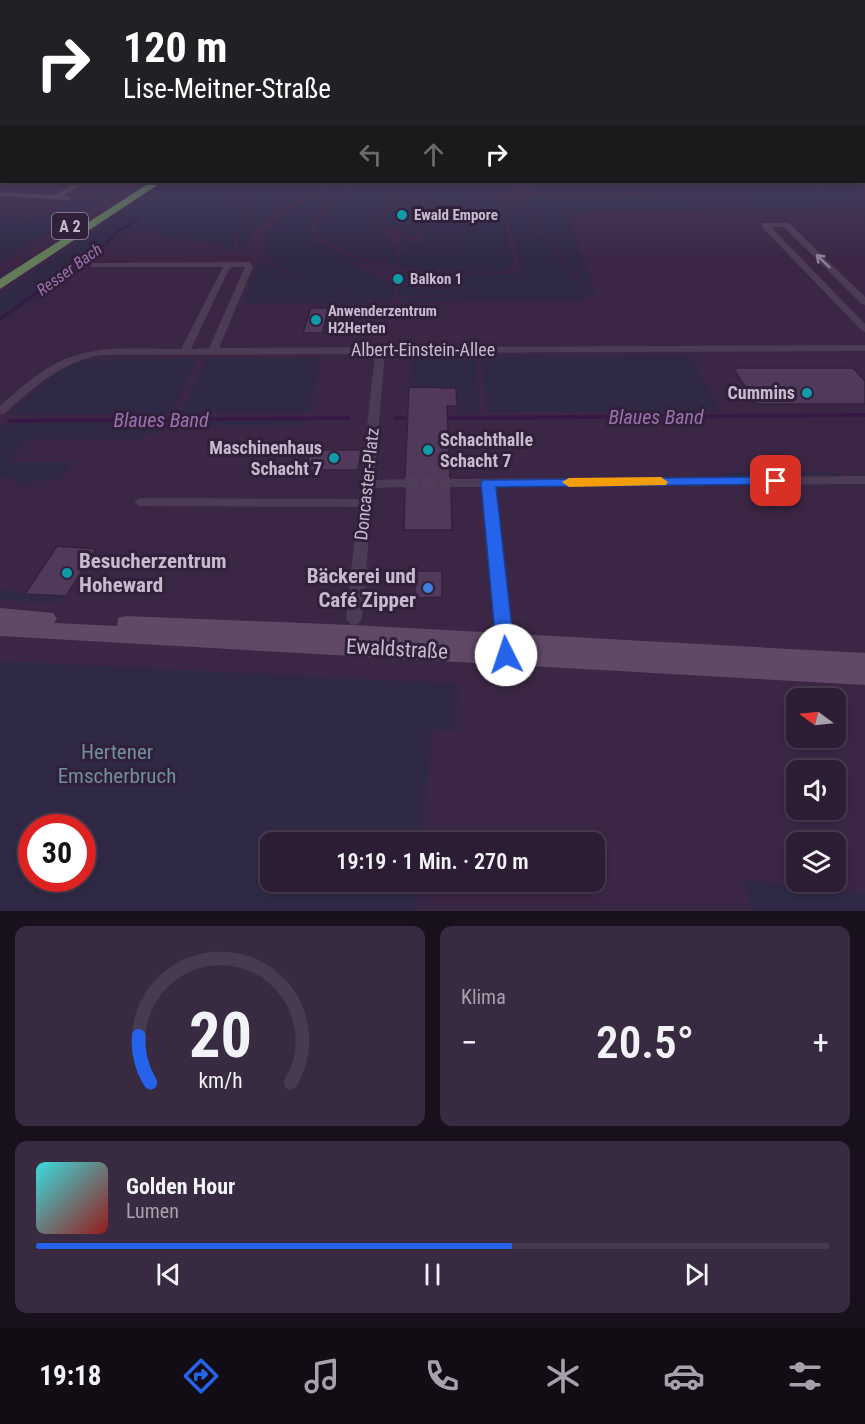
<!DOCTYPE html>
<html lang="de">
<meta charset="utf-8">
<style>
:root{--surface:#2c1d34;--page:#382a40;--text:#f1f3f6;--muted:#a6a2ac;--line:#483b4f;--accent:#2563eb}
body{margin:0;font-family:"Roboto Condensed",sans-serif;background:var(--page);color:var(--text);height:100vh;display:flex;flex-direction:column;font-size:22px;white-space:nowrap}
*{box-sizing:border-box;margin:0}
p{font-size:20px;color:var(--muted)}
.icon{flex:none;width:33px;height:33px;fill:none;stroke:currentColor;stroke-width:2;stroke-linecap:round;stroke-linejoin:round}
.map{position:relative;height:911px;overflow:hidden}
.drawer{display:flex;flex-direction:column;gap:15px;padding:15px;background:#18101d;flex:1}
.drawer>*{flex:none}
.hud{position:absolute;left:0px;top:0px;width:866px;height:183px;box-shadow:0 3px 9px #0003,0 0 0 2px var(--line);background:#202124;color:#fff;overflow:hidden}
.needle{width:39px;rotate:285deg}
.controls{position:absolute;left:786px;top:688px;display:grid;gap:12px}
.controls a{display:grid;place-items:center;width:60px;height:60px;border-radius:12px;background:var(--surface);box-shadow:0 3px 9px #0003,0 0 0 2px var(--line);font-size:30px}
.speed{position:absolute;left:18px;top:814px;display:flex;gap:12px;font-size:30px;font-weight:700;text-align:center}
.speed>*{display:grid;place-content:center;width:78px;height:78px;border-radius:50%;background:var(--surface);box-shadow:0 3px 9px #0003,0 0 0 2px var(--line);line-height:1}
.speed .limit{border:9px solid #d22;background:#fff;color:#111}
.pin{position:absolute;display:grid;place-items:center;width:51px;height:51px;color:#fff;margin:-26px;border-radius:12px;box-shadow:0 3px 9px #0006}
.me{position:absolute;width:66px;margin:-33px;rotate:356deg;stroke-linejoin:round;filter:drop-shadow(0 0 4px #0008)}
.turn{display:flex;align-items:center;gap:21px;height:126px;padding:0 24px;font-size:27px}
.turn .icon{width:78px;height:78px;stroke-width:2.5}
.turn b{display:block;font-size:42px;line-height:51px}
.lanes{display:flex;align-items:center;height:57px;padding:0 24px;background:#0003;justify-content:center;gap:30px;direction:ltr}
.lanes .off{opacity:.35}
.big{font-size:45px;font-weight:600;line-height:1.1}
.drawer .widget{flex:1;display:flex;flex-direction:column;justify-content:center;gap:9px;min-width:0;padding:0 21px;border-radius:12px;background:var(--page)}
.drawer .dial{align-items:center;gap:0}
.dial svg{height:156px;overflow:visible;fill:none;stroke:var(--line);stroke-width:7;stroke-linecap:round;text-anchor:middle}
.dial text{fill:var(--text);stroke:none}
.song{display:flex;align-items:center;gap:18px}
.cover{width:72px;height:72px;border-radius:9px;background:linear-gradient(135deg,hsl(180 70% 55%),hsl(0 70% 35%))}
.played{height:6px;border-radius:3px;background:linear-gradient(90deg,var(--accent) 60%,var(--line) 60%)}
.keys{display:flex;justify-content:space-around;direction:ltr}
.heat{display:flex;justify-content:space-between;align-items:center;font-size:33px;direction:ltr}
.drawer .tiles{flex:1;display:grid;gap:15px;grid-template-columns:1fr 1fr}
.widget:last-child{grid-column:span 2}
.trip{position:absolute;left:260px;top:832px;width:345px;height:60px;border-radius:12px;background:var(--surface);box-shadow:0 3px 9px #0003,0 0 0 2px var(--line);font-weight:600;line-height:60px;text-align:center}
.dock{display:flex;height:96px;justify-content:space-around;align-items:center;background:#120c15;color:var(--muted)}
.dock .icon{width:42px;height:42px}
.dock .on{color:var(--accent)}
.dock b{font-size:27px;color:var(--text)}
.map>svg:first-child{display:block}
.green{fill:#2f2946;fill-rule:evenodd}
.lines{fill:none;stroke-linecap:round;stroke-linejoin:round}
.stream-far2{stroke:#361944;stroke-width:2}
.stream-far1{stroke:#361944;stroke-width:3}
.stream{stroke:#361944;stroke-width:4}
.building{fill:#50395b;stroke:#33223c;stroke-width:1.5}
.street-tunnel{stroke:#503d5a;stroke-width:12;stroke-dasharray:12 6;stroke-linecap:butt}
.street{fill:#4c3b54;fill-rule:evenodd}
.secondary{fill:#5f4967;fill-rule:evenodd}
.highway{fill:#637b58;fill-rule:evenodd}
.oneway{stroke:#908097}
.route{fill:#2563eb;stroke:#184099;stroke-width:1.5}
.slow{fill:#f59e0b}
.culture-dot{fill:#0f9aa8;stroke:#31203a;stroke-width:2}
.shop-dot{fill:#3f7fe0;stroke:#31203a;stroke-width:2}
.labels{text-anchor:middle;stroke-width:6;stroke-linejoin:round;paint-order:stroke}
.far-poi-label{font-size:15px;font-weight:bold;fill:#c7b9ce;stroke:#31203a;text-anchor:start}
.shield{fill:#31203a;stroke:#9a8ba2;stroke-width:1.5}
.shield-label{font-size:16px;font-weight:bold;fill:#c7b9ce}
.far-water-label{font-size:16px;font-style:italic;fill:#9972ad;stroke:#31203a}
.street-label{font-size:18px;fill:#c7b9ce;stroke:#31203a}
.poi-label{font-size:18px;font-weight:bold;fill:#c7b9ce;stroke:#31203a;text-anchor:end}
.water-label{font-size:20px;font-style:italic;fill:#9972ad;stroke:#31203a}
.near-poi-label{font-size:21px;font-weight:bold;fill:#c7b9ce;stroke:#31203a;text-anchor:start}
.near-street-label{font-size:21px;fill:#c7b9ce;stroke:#31203a}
.near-park-label{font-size:21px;fill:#70909f;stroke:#31203a}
</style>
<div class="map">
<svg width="865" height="911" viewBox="0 0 865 911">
<rect width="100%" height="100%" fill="#3b2745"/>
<g class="green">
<polygon points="125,182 130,182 0,262 0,216 27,218 46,216 77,198 94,199"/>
<path d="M167 182H243L236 201C256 223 231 232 233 255L222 244 156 236 153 231H139L125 235 0 323V294Z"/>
<path d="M246 182H286L281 210C266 221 249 232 243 249L238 250C236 236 250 226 250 212L239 202Z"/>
<polygon points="288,182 328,182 283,208 283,199"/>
<path d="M339 182H350C337 195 311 215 310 234L319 243 381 267 339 259 396 285 391 302 365 300 336 291 369 303 243 304 258 262C276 264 290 277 307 281L273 263 274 259C268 255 264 251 263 244 261 223 322 190 339 182Z"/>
<path d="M354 182H406C394 191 380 205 381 221L391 230 376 225 396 246 349 234 388 266 324 242 316 234 319 221Z"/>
<polygon points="408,182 416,182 406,195 401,213 396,213 396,217 401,219 399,232 388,224 385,215 392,201"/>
<polygon points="418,182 426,182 421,206 420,234 412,237 402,233 403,219 408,217 408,214 403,213 409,195"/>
<path d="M429 182H480L473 184 487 182H817V187L803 190 544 193 540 191 539 187C517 187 489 188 472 203L462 235 451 247 449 246 444 202 447 245 449 248 445 251C469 242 466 220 476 201L492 194 500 196 514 266 502 272 404 269 399 268 401 249 423 252 443 251H419L401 247V236L413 242 426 241 423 237 425 193Z"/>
<polygon points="822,182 850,182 865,201 865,207 762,209 693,203 688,204 747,209 568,212 567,214 597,297 593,298 517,197 817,191 821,189"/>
<polygon points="509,197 514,198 585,292 588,297 586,300 403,302 403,299 479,293 399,283 399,272 511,274 521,271 505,201"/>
<polygon points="356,237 398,248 397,267 376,256 355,238"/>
<polygon points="398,285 469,293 403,297 398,296"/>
<polygon points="690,356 721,411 487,412 481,357"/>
<polygon points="411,357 475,357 480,413 459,413 457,387 410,387"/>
<polygon points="197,358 172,413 8,415 58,370 80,361"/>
<polygon points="207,358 321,358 311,412 182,413"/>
<polygon points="179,417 307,417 305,425 175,425"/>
<polygon points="170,418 162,434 153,433 146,436 144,439 26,440 10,462 73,462 62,480 40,480 24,487 7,476 0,477 0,427 9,419"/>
<polygon points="835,472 840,477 727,478 724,473"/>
<polygon points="0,589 26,592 26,594 66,596 57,604 0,600"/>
<path d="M0 661 459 684 457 731 432 730 422 843H270V882H419L417 911H0ZM32 828H82V879H32Z"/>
<polygon points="744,880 865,893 865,911 751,911"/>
</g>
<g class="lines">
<polyline class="stream-far2" points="49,284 60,273 85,259 83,257 109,242 107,240 114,237 116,232 138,220"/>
<polyline class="stream-far1" points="0,319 50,283"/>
<g class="stream">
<polyline points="395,418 408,418"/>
<polyline points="447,418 865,415"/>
<polyline points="9,421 348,418"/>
</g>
</g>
<g class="building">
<polygon points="311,308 329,308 322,333 303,333"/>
<polygon points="733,368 853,368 865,381 865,404 756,404"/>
<polygon points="409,387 456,388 457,406 447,406 450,477 442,482 451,489 452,530 404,530 405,489 413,484 405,477"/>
<polygon points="310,450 361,450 358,470 306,470"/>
<polygon points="57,546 96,549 66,596 25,594"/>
<polygon points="415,571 442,571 442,597 415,598"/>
</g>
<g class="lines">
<polyline class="street-tunnel" points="405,483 450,483"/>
<g class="street">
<polygon points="2,153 2,157 0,158 0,154"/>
<polygon points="77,182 84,182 64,196 70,197 70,199 68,200 0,196 0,192 55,195"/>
<polygon points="762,223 789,223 865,297 865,305 862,304 784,227 771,227 865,324 865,332 862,331 762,227"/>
<path d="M250 262 253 267 219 348 865 345V351L385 353 374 480 405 479 411 483 405 487 373 488 362 619 359 623 354 625 349 623 346 619 358 507 140 506 134 502 140 498 359 499 375 354 100 355C60 363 33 388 4 414L0 415V406C17 391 34 375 55 364 93 343 139 349 181 349L223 267H91V263ZM234 267H245L209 348 191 349 229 269Z"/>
<polygon points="865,476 865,484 495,487 513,647 511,651 505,653 499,651 497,647 482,487 450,487 444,483 450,479"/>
</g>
<polygon class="secondary" points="0,608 53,613 57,619 54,623 117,626 118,618 126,616 352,625 865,653 865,685 0,636"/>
<polygon class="highway" points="151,182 162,182 0,289 0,279"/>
</g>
<defs><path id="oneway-shaft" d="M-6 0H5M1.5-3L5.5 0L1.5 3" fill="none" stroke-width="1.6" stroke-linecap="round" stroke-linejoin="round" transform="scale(1.5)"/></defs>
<use class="oneway" href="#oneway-shaft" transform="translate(823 261) rotate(-136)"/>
<linearGradient id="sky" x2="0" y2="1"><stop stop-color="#201526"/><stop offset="0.51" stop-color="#4f4768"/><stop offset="1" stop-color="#4f4768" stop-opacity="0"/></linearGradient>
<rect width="865" height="259" fill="url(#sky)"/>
<polygon class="route" points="776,477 784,481 781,484 496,487 515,655 512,660 506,662 499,660 497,655 481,483 483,480"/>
<polygon class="slow" points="661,477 668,482 666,485 569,487 562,482 569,478"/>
<g class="culture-dot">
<circle cx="402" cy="215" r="6"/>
<circle cx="398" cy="279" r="6"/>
<circle cx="316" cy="320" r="6"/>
<circle cx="807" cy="393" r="6"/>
<circle cx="428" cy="450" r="6"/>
<circle cx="334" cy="458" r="6"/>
<circle cx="67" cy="573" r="6"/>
</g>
<circle class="shop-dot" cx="428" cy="588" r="6"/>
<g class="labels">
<g class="far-poi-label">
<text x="414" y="220">Ewald Empore</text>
<text x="410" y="284">Balkon 1</text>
<text x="328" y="316">Anwenderzentrum<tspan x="328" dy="17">H2Herten</tspan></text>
</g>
<rect class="shield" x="52" y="213" width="36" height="26" rx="4.5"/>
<g class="shield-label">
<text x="70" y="232">A 2</text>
</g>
<g class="far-water-label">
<text transform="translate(69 269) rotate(-36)" y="6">Resser Bach</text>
</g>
<g class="street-label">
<text x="423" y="356">Albert-Einstein-Allee</text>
<text transform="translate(367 484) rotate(-84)" y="6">Doncaster-Platz</text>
</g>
<g class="poi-label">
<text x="795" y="399">Cummins</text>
<text x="440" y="446" text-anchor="start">Schachthalle<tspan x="440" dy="21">Schacht 7</tspan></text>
<text x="322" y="454">Maschinenhaus<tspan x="322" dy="21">Schacht 7</tspan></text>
</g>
<g class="water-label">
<text x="656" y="424">Blaues Band</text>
<text x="161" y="427">Blaues Band</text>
</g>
<g class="near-poi-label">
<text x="79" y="568">Besucherzentrum<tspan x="79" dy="24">Hoheward</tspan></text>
<text x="416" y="583" text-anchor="end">Bäckerei und<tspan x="416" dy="24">Café Zipper</tspan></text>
</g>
<g class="near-street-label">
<text transform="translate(397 649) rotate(3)" y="7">Ewaldstraße</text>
</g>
<g class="near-park-label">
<text x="117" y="759">Hertener<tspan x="117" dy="24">Emscherbruch</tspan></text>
</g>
</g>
</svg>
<div class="controls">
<a><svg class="needle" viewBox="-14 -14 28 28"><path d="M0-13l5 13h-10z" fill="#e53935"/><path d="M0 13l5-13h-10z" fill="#a6a2ac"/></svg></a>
<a><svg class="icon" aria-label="sound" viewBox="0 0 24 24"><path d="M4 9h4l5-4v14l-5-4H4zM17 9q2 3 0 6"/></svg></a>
<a><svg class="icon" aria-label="layers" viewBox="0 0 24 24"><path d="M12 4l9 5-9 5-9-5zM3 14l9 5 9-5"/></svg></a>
</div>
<div class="speed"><div class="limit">30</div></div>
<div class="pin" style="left:776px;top:481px;background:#d93025"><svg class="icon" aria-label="arrive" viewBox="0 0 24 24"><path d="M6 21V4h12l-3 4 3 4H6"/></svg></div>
<svg class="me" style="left:506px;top:655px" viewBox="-20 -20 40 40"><circle r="19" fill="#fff"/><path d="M0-13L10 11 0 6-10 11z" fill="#2563eb"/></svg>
<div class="trip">19:19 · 1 Min. · 270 m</div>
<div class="hud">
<div class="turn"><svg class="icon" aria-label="right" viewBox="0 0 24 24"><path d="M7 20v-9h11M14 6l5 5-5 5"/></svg><div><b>120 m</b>Lise-Meitner-Straße</div></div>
<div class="lanes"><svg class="icon off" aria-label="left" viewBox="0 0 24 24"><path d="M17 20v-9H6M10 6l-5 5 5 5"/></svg><svg class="icon off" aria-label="ahead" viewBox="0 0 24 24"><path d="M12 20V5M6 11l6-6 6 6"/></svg><svg class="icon" aria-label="right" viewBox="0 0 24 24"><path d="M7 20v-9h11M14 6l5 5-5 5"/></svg></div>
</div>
</div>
<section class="drawer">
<div class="tiles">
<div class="widget dial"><svg viewBox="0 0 100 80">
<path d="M14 69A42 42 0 1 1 86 69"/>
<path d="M14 69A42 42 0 0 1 8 45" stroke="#2563eb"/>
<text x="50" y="56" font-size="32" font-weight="700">20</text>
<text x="50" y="72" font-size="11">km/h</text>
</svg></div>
<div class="widget"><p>Klima</p>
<div class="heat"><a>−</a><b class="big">20.5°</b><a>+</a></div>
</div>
<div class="widget">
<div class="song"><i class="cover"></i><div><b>Golden Hour</b><p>Lumen</p></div></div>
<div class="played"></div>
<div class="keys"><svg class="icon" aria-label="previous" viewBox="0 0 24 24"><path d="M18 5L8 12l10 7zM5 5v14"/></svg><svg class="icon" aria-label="pause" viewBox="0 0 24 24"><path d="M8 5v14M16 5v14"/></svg><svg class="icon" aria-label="next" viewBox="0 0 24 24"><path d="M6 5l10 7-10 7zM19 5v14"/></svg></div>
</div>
</div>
</section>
<nav class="dock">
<b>19:18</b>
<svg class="icon on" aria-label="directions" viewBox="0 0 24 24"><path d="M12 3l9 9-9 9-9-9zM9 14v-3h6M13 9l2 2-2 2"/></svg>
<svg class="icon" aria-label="music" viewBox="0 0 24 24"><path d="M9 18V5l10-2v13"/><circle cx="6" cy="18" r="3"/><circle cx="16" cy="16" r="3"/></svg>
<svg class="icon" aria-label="phone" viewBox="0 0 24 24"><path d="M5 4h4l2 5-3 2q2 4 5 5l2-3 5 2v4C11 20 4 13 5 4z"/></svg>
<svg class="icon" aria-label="climate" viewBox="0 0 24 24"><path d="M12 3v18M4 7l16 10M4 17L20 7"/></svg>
<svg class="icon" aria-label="car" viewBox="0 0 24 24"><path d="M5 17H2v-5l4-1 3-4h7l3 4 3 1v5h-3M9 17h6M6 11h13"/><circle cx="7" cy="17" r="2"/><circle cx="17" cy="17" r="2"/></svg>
<svg class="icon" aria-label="filters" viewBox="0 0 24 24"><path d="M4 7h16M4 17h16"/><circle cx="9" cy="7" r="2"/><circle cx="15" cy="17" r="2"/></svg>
</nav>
